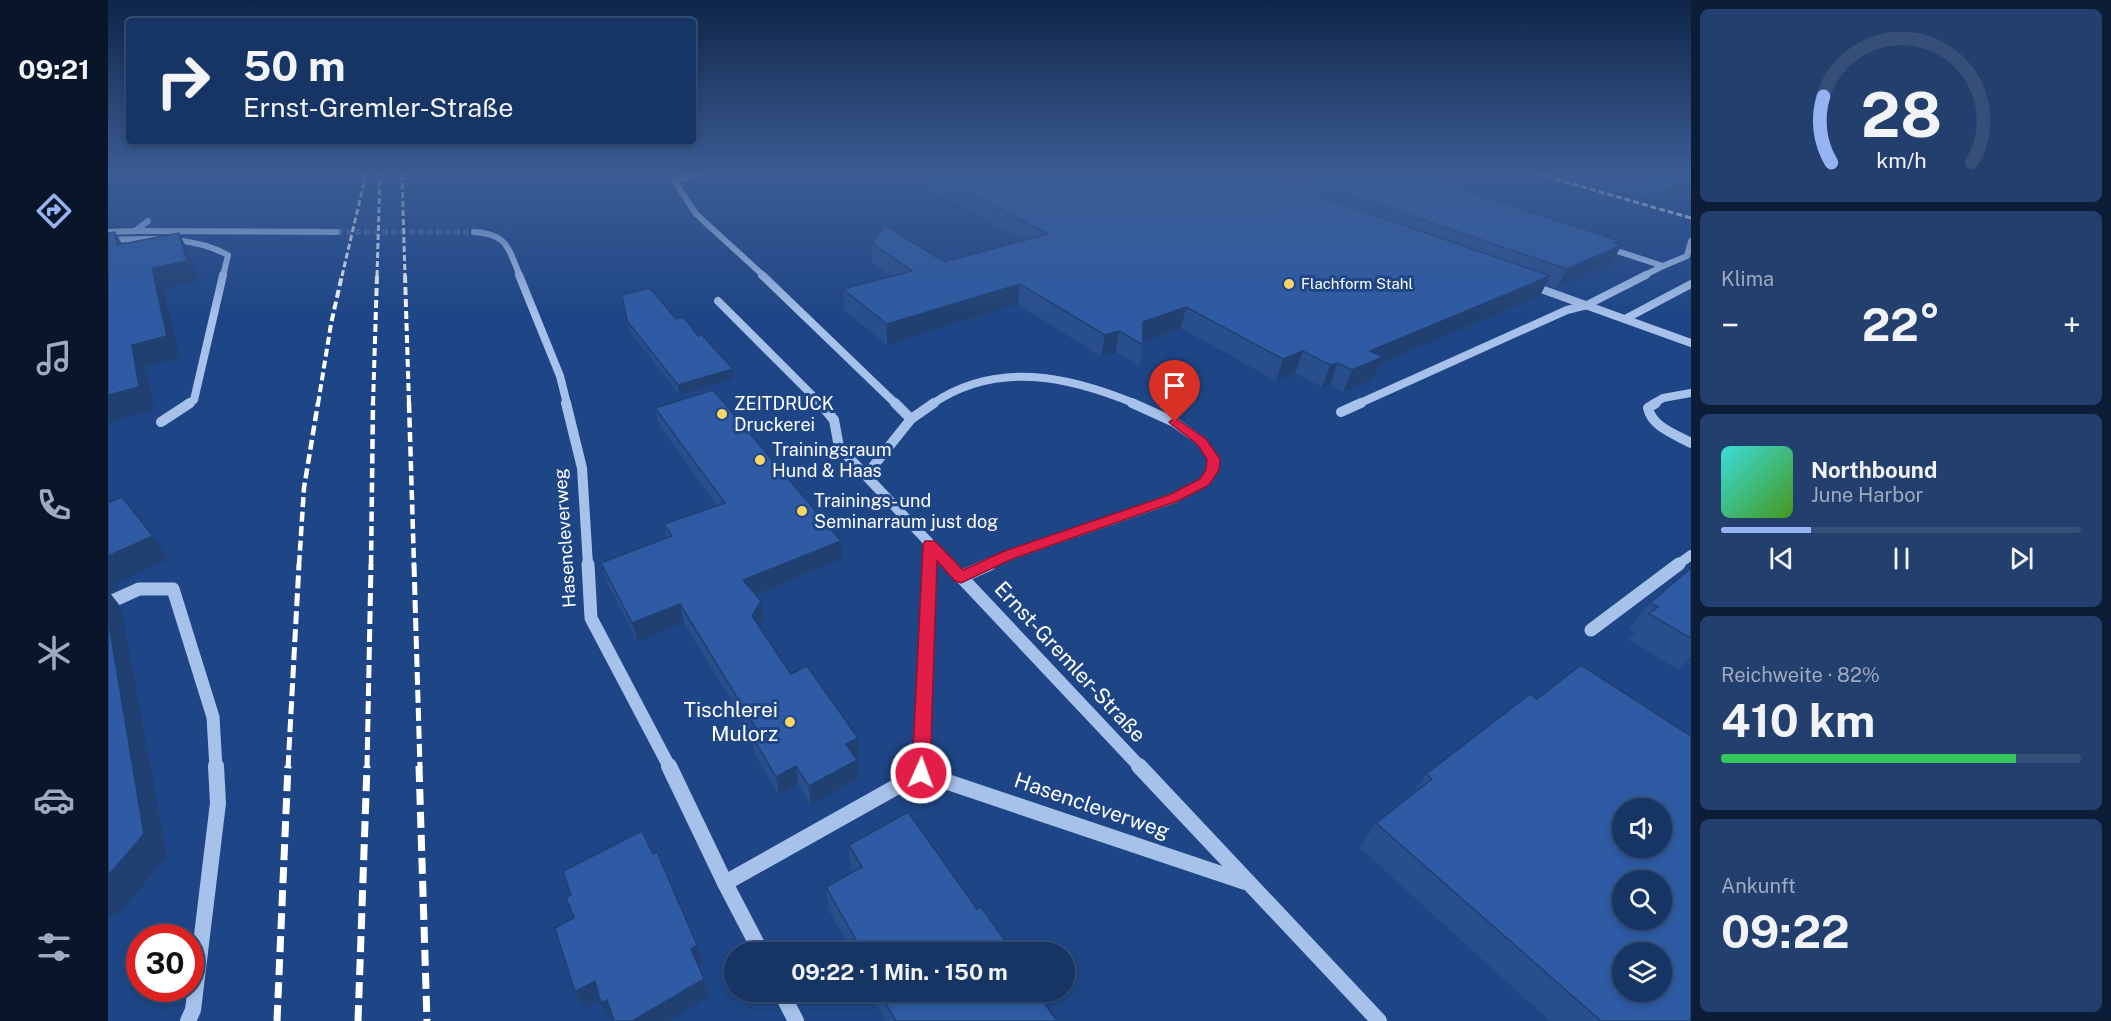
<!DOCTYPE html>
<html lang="de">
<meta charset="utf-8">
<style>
:root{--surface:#163464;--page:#233f6d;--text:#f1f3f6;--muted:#9eaabf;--line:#354f78;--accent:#95b2f1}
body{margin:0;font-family:"Public Sans",sans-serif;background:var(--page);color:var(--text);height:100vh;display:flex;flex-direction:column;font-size:22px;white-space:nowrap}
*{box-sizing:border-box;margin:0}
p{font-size:20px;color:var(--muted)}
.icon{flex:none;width:33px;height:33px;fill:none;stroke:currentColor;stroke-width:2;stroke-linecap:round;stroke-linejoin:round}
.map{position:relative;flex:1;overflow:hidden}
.side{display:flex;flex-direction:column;gap:9px;padding:9px;background:#0c1d37;width:420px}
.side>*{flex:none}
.top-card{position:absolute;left:18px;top:18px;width:570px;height:126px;border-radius:6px;box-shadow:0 3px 9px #0003,0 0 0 2px var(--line);background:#163464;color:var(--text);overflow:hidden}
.controls{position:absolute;left:1504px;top:798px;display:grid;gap:12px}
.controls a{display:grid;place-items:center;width:60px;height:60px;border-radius:50%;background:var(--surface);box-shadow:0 3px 9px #0003,0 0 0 2px var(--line);font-size:30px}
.speed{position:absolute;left:18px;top:924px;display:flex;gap:12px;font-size:30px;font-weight:700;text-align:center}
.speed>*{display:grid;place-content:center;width:78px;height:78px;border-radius:50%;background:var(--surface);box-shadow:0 3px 9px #0003,0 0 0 2px var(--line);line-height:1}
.speed .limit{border:9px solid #d22;background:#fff;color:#111}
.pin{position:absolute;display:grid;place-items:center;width:51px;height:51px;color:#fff;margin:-62px -26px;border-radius:50% 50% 50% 0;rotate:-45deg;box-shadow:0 0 6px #0007}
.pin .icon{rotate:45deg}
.me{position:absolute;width:66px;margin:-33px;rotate:2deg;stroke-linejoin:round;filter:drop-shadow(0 0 4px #0008)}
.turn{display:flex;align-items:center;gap:21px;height:126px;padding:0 18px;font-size:27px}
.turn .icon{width:78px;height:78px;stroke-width:2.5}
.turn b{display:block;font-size:42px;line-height:51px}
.big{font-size:45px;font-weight:700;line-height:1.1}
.side .widget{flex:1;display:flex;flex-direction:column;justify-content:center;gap:9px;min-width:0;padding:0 21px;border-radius:9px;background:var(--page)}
.side .dial{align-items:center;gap:0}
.dial svg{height:156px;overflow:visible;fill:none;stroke:var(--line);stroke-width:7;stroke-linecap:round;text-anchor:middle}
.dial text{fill:var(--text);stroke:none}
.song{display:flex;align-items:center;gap:18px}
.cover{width:72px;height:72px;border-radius:9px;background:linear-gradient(135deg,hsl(180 70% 55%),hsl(100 70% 35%))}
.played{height:6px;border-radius:3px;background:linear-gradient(90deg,var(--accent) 25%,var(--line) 25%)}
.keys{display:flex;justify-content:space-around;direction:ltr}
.heat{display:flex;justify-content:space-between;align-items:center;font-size:33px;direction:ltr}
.charge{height:9px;border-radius:4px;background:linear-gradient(90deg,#34c759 82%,var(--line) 0)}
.trip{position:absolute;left:616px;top:942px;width:351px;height:60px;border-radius:30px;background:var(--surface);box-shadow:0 3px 9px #0003,0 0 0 2px var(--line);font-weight:700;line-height:60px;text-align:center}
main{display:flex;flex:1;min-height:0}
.tabs{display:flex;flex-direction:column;width:108px;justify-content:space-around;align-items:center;background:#091528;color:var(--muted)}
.tabs .icon{width:42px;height:42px}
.tabs .active{color:var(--accent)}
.tabs b{font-size:27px;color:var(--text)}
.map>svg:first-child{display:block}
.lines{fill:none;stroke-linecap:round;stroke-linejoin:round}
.minor-tunnel{stroke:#406197;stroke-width:6;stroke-dasharray:6 3;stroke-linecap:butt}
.minor-far4{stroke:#a6c1ea;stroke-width:6}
.minor-far3{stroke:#a6c1ea;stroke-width:8}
.minor-far2{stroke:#a6c1ea;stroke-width:10}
.minor-far1{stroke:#a6c1ea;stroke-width:13}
.minor{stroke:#a6c1ea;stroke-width:16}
.rail-far4{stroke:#fff;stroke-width:3;stroke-dasharray:6 3;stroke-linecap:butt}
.rail-far3{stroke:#fff;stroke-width:4;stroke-dasharray:8 4;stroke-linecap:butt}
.rail-far2{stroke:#fff;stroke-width:4.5;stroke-dasharray:10 4.5;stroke-linecap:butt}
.rail-far1{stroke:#fff;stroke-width:5;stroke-dasharray:13 5;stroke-linecap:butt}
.rail{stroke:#fff;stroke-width:7;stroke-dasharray:16 7;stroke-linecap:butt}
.wall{fill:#284e8c}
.shaded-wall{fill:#204072}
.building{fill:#2e5ba3;stroke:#204072;stroke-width:1.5;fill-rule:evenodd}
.route{fill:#e11d48;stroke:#92132f;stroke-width:1.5}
.poi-dot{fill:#f9d765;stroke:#1e4585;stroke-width:2}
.labels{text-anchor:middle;stroke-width:6;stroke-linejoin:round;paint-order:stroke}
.far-poi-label{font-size:15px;fill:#fff;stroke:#1e4585;text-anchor:start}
.poi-label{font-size:18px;fill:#fff;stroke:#1e4585;text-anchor:start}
.street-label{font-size:18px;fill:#fff;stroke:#1e4585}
.near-street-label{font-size:21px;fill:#fff;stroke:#1e4585}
.near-poi-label{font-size:21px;fill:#fff;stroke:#1e4585;text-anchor:end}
</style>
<main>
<nav class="tabs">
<b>09:21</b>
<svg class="icon active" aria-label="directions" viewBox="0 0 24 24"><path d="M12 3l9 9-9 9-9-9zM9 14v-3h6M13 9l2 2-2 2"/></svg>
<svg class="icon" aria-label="music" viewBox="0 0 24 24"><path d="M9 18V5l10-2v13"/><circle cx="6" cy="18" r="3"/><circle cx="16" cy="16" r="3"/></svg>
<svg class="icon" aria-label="phone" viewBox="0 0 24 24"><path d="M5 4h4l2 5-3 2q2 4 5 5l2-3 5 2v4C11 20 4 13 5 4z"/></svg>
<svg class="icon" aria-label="climate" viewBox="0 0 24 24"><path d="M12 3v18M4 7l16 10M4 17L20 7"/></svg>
<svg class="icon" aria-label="car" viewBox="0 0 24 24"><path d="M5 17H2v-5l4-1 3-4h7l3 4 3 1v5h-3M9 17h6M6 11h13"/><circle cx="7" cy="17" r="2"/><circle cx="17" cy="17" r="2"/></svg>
<svg class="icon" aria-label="filters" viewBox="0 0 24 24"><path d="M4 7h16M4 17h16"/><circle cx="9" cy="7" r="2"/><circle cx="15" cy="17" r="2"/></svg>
</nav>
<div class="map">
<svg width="1583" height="1021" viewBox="0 0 1583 1021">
<rect width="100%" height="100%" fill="#1e4585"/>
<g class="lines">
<polyline class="minor-tunnel" points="229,232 366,232"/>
<g class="minor-far4">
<polyline points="587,174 567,182 588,214 656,276"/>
<polyline points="27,231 229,232"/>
<polyline points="0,232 27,231 40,221"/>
<path d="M366 232C400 234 400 248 412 276"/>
<path d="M0 240C40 239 84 235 120 255L115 276"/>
<polyline points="1497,247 1555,266 1535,276"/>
<polyline points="1555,266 1579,256 1583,241"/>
</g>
<g class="minor-far3">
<polyline points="411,275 452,376 459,404"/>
<polyline points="654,275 788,404"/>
<polyline points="1422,285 1583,343"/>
<polyline points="610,301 713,404"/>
<polyline points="1517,319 1583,284"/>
<polyline points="79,404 86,400 115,275"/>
<path d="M824 404C889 360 960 376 1028 404"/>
<polyline points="1250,404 1459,310 1479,305 1538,275"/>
<polyline points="1545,404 1555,398 1583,393"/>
</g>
<g class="minor-far2">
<polyline points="458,403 474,468 480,565"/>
<polyline points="712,403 726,420 731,447 842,565"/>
<path d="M1548 403 1540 408C1544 427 1567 434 1583 443"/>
<polyline points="1233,412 1253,403"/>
<polyline points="803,419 826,403"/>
<polyline points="53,422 82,403"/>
<polyline points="759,474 803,419 787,403"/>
<polyline points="821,565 822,545"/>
<polyline points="879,565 899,556 1066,498 1096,482 1104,470 1105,459 1094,442 1066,422 1024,403"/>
<polyline points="1569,565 1583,555"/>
</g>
<g class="minor-far1">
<polyline points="480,564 483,618 562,768"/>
<polyline points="841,564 1033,768"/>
<polyline points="853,577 882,564"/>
<polyline points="0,603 31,589 65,589 105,717 108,768"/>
<polyline points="1483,630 1571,564"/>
<polyline points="813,768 821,564"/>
</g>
<g class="minor">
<polyline points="561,766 617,883"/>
<polyline points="1031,766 1271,1021"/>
<polyline points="813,773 813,766"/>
<polyline points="653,952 617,883 813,773 1137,882"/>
<polyline points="673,992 688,1021"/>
<polyline points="80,1021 85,1010 110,803 108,766"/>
</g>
<g class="rail-far4">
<polyline points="294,174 297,276"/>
<polyline points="1430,174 1583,218"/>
<polyline points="234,276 258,174"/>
<polyline points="269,276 272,174"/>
</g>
<g class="rail-far3">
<polyline points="297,275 301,404"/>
<polyline points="210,404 223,324 234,275"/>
<polyline points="265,404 269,275"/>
</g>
<g class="rail-far2">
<polyline points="301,403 306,565"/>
<polyline points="191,565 196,488 210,403"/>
<polyline points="263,565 265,403"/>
</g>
<g class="rail-far1">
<polyline points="306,564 312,768"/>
<polyline points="180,768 191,564"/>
<polyline points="259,768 263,564"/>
</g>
<g class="rail">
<polyline points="311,766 319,1021"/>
<polyline points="169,1021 180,766"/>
<polyline points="250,1021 259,766"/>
</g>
</g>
<g class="wall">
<polygon points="793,174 1305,174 1512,241 1503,264 1448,288 1437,285 1432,296 1272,364 1266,379 1235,392 1222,385 1214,387 1187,373 1168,381 1073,328 1035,342 1031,367 1008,352 993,357 910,304 779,345 736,310 735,289 783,276 764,263 764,243 836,262 915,240"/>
<polygon points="1484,174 1583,174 1552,201 1481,181"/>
<polygon points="514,295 568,319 590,336 625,369 626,379 572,395 521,331"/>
<polygon points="547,408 734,559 648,595 653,601 656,620 651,627 683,674 750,738 751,756 748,758 750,779 703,805 690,784 671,795 647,755 644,736 645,736 576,623 530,642 498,581 493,563 559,538 556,524 609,506 551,425"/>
<polygon points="1583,568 1583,664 1580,663 1571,670 1521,640 1527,632 1521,628 1542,603"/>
<polygon points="1429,699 1583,1021 1442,1021 1252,848 1268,823 1303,796 1318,774"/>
<polygon points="741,845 869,909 905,952 745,952 720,909 718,887 745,872 742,867"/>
<polygon points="763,992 928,992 949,1021 777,1021 764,996"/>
</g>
<g class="shaded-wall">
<polygon points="0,174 46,174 0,179"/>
<polygon points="112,174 179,174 178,177 117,184"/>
<polygon points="1583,180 1583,189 1552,201 1559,189"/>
<polygon points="7,232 19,252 9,245"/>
<polygon points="71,233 81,252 90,281 56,289 72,358 38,367 46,410 0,423 0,395 24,345 44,268"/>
<polygon points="1512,241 1509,247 1514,245 1503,264 1448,288 1459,269"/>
<polygon points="1442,276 1432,296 1272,364 1266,379 1235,392 1244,370 1262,351"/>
<polygon points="912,284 910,304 779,345 779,324"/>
<polygon points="1078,307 1073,328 1031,344 1035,322"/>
<polygon points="1011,331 1008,352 993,357 997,335"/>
<polygon points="1195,351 1187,373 1168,381 1175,359"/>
<polygon points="1230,363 1222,385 1214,387 1222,365"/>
<polygon points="625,369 626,379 572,395 570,385"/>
<polygon points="45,536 61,559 9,583 10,589 2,593 13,607 59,856 14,911 0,918 0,556"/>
<polygon points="733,541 734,559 638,599 635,580"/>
<polygon points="653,601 656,620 646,634 644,616"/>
<polygon points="572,604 576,623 530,642 524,623"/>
<polygon points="1583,657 1583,659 1571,670"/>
<polygon points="750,738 751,756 739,762 738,744"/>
<polygon points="749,760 750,779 703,805 701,786"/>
<polygon points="688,766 690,784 671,795 668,777"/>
<polygon points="589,945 595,963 589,967 583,949"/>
<polygon points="596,979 602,996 561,1021 524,1021"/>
<polygon points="487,981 496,998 477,1009 467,992"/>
<polygon points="499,1000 508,1017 502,1020 493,1003"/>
</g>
<g class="building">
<polygon points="825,174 1148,174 1442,276 1262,351 1275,357 1244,370 1230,363 1222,365 1195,351 1175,359 1078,307 1035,322 1035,345 1011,331 997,335 912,284 779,324 735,289 804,271 764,243 777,225 836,262 940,234"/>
<polygon points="1181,174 1305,174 1512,241 1507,243 1514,245 1459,269"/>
<polygon points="1504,174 1583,174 1583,180 1559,189"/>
<polygon points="7,232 9,245 71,233 79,261 44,268 59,336 24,345 31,387 0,395 0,233"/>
<polygon points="542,288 568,319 576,317 590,336 594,335 625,369 570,385 519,321 514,295"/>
<polygon points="605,390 733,541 635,580 653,601 644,616 683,674 699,666 750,738 738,744 749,760 701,786 688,766 668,777 644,736 651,733 572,604 524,623 493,563 564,536 556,524 617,503 547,408"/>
<polygon points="14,497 45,536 0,556 0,503"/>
<polygon points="1583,568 1583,638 1541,614 1550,607 1542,603"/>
<polygon points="0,618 36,834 0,876"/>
<path d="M1473 665 1583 736V1021H1493L1268 823 1324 779 1318 774 1422 694 1429 699ZM1515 808H1554V848H1515ZM1515 880H1554V920H1515ZM1515 952H1554V992H1515Z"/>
<polygon points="800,812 869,909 873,907 905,952 755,952 718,887 754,867 741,845"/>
<polygon points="534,831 545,854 549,852 589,945 583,949 596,979 524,1021 506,1021 499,1000 493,1003 487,981 467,992 447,928 466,918 458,897 463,895 455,871"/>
<polygon points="771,992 928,992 949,1021 788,1021"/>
</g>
<linearGradient id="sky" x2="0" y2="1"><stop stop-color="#102649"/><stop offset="0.55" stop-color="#3b5c94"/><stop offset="1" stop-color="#3b5c94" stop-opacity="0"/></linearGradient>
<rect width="1583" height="317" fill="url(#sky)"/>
<polygon class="route" points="1067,418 1098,439 1112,459 1111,470 1101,485 1070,501 904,559 853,583 847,581 829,561 822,773 820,779 813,781 807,779 804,773 815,545 817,541 827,541 855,570 894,552 1061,495 1092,479 1098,470 1099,459 1089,444 1063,424 1061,422"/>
<g class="poi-dot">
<circle cx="1181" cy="284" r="6"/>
<circle cx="614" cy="414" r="6"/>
<circle cx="652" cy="460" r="6"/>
<circle cx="694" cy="511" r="6"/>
<circle cx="682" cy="722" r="6"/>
</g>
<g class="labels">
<g class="far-poi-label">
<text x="1193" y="289">Flachform Stahl</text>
</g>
<g class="poi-label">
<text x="626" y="410">ZEITDRUCK<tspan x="626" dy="21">Druckerei</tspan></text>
<text x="664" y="456">Trainingsraum<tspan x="664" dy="21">Hund &amp; Haas</tspan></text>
<text x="706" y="507">Trainings- und<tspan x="706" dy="21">Seminarraum just dog</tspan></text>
</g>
<g class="street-label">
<text transform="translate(457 538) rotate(-94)" y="6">Hasencleverweg</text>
</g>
<g class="near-street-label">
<text transform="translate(962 662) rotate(47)" y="7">Ernst-Gremler-Straße</text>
<text transform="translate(984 806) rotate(19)" y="7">Hasencleverweg</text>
</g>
<g class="near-poi-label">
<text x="670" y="717">Tischlerei<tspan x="670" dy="24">Mulorz</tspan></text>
</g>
</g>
</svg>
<div class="controls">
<a><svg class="icon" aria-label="sound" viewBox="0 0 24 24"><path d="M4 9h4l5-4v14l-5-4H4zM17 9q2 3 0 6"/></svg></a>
<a><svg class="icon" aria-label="search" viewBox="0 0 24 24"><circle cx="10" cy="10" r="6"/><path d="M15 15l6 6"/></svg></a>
<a><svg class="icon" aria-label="layers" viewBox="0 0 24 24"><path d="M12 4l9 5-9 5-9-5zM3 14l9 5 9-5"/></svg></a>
</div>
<div class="speed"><div class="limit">30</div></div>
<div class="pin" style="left:1067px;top:422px;background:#d93025"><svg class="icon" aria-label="arrive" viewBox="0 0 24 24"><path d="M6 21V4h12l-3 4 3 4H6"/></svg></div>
<svg class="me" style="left:813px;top:773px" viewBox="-20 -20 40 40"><circle r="17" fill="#e11d48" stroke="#fff" stroke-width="3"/><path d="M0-11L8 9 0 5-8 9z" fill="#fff"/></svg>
<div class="trip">09:22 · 1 Min. · 150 m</div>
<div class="top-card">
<div class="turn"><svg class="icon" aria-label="right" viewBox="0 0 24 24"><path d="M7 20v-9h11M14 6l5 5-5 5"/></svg><div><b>50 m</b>Ernst-Gremler-Straße</div></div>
</div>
</div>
<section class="side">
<div class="widget dial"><svg viewBox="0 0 100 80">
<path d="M14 69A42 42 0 1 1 86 69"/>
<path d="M14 69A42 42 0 0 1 10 35" stroke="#95b2f1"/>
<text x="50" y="56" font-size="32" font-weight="700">28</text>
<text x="50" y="72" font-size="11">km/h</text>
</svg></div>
<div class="widget"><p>Klima</p>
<div class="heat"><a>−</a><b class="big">22°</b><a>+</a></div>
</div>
<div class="widget">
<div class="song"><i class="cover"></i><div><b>Northbound</b><p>June Harbor</p></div></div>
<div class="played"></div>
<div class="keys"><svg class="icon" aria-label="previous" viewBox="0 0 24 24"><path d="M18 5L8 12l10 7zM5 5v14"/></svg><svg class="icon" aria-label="pause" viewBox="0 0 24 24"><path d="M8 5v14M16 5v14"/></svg><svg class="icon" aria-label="next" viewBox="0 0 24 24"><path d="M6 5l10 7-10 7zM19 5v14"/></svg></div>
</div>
<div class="widget"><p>Reichweite · 82%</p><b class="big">410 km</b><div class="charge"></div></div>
<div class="widget"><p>Ankunft</p><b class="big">09:22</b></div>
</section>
</main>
